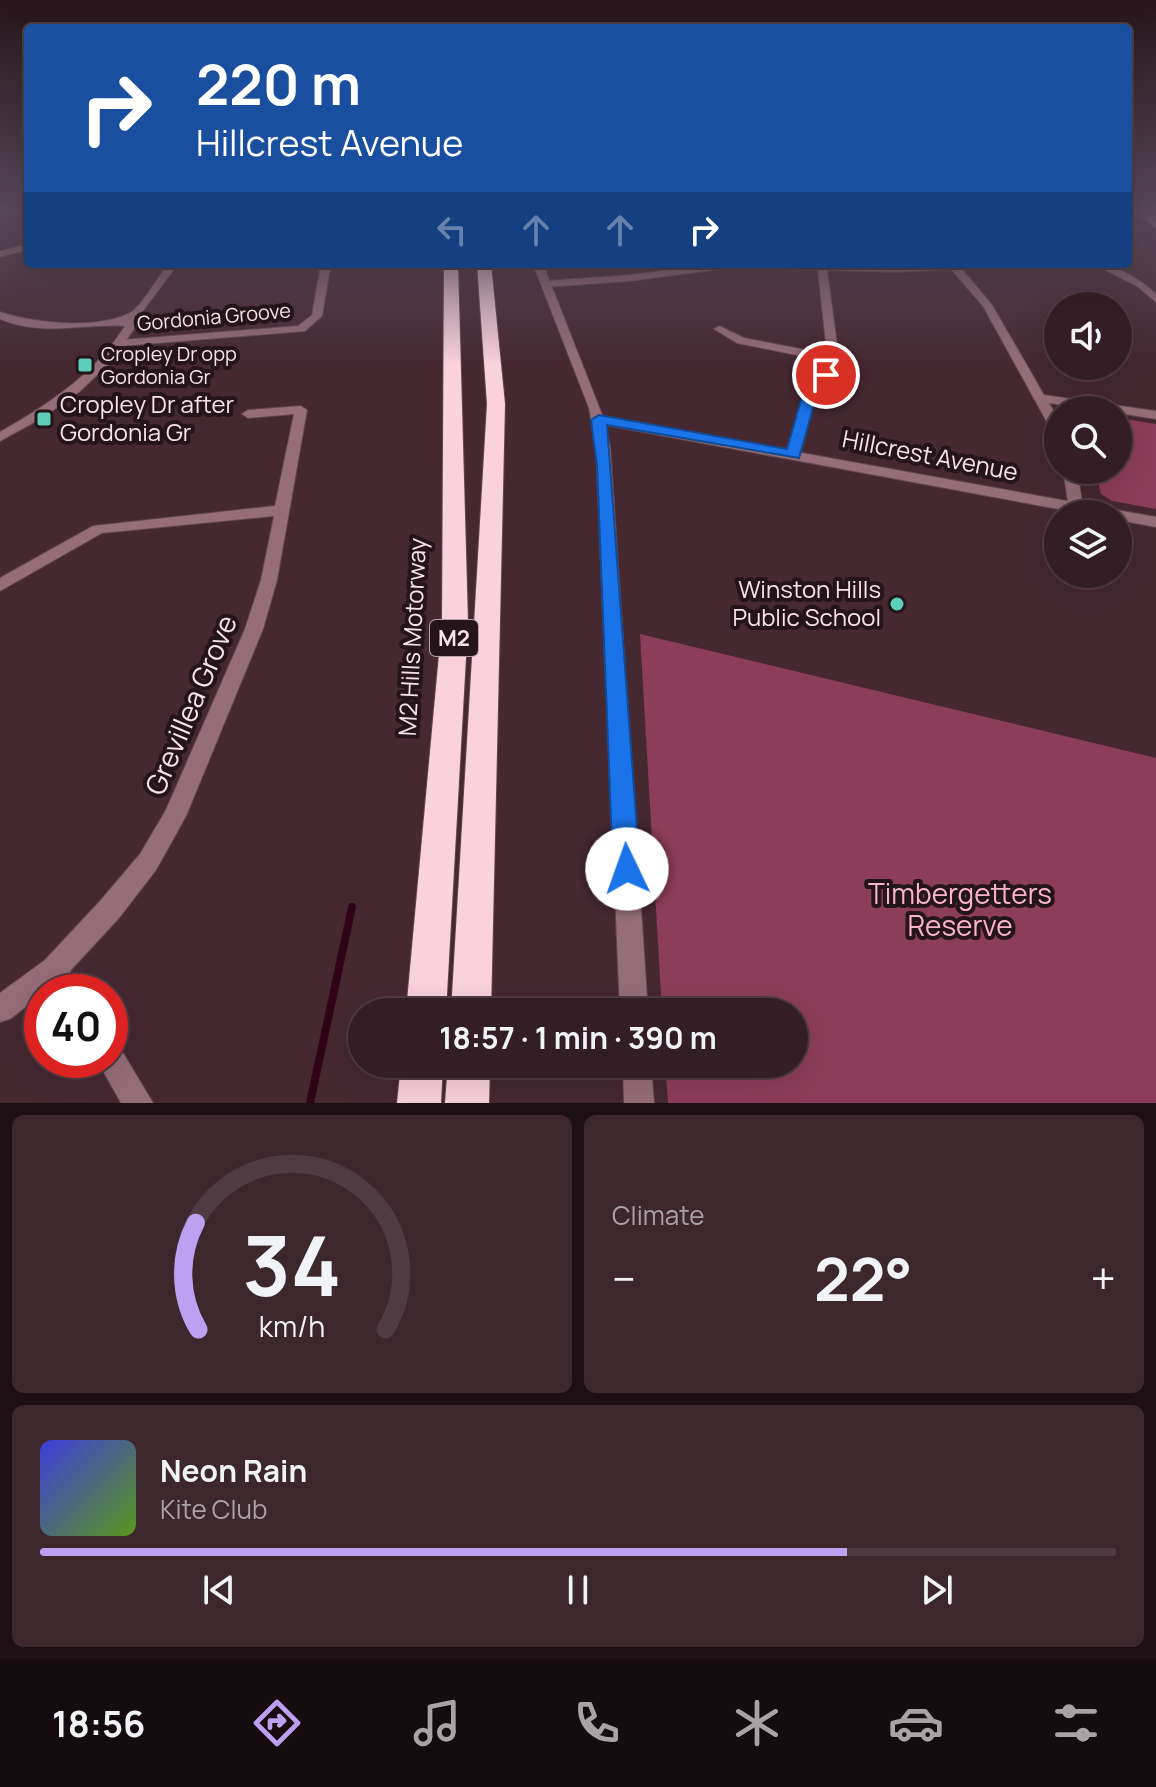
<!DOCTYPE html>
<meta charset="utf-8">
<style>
:root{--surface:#341e25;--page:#3c272d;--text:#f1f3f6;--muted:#a9a2a7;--line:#4e3c42;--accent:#bca0f2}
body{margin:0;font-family:Manrope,sans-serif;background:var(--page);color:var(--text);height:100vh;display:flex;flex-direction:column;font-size:30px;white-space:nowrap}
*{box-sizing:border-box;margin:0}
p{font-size:26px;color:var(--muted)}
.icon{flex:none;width:44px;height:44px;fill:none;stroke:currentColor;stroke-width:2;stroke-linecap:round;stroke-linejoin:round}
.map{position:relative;height:1103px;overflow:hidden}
.details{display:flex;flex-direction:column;gap:12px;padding:12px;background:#1d1014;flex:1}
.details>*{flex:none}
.guide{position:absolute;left:24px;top:24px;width:1108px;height:244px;border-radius:8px;box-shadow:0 8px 32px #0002,0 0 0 2px var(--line);background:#1a4fa0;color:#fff;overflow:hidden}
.controls{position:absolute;left:1044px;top:292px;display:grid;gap:16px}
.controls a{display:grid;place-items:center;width:88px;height:88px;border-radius:50%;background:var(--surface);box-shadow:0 8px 32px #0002,0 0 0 2px var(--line);font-size:40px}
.speed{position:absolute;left:24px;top:974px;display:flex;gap:16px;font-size:40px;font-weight:700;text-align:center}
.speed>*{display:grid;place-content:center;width:104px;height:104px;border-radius:50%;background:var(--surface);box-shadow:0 8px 32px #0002,0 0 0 2px var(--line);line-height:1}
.speed .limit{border:12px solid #d22;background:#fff;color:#111}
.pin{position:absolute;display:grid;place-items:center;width:68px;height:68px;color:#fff;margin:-34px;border:4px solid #fff;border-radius:50%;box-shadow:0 2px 8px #0007}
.me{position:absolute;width:88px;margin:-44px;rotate:357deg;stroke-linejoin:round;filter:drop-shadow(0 0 6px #0008)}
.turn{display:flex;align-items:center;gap:28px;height:168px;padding:0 40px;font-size:36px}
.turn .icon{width:104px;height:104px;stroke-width:2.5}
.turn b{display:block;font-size:56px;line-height:68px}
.lanes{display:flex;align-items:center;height:76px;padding:0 40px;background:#0003;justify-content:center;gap:40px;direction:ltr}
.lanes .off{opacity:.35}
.big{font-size:60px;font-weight:700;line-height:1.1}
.details .card{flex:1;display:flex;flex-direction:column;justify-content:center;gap:12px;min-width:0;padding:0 28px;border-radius:12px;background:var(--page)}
.details .dial{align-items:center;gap:0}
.dial svg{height:208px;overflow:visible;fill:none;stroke:var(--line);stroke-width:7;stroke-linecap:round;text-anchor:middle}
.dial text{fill:var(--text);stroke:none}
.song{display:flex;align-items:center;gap:24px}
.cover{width:96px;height:96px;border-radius:12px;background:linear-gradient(135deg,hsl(240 70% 55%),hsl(90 70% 35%))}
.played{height:8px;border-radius:4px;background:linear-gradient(90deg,var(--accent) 75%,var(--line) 75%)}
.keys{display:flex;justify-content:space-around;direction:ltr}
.heat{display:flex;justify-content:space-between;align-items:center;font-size:44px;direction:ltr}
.details .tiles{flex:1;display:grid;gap:12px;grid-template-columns:1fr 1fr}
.card:last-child{grid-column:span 2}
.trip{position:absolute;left:348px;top:998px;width:460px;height:80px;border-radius:40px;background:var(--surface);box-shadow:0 8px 32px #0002,0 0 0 2px var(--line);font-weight:700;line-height:80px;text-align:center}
.tabs{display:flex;height:128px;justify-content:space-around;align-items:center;background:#150c0f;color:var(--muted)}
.tabs .icon{width:56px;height:56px}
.tabs .selected{color:var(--accent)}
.tabs b{font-size:36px;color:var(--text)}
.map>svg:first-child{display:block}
.green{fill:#8c3d59}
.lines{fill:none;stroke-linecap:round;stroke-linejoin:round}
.stream{stroke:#300416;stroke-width:8}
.minor-casing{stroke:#62464e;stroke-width:2}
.tertiary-casing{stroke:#62464e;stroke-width:2}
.secondary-casing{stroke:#62464e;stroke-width:2}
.motorway-casing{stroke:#62464e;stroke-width:2}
.minor{fill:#966d78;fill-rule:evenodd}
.tertiary{fill:#966d78;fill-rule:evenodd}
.secondary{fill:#cd8da0;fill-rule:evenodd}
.motorway{fill:#fad1dc;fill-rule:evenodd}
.route{fill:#1a73e8;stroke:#114b97;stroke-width:2}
.poi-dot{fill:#5cceba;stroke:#231519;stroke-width:3}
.labels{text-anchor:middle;stroke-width:8;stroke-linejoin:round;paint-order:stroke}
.far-street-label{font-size:20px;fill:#f7e2e8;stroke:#231519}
.far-poi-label{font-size:20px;fill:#f7e2e8;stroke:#231519;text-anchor:start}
.shield{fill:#231519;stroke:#b7a4aa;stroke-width:2}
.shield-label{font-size:22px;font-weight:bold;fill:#f7e2e8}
.poi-label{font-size:24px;fill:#f7e2e8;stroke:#231519;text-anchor:start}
.street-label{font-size:24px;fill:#f7e2e8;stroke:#231519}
.near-street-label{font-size:28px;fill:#f7e2e8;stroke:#231519}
.near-park-label{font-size:28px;fill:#fcb2c8;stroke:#231519}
</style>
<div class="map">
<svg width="1156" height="1103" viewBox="0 0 1156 1103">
<rect width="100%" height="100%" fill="#462831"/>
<g class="green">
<polygon points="1118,418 1156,424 1156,509 1112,501 1101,494 1095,470 1118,470"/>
<polygon points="640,634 1156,758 1156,1103 668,1103 665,1064 794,1064 794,1012 662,1012"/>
</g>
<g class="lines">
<polyline class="stream" points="310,1103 352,907"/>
<defs>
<g id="minor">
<polygon points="1140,213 1156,215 1156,219 1140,217"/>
<polygon points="28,244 28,250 0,257 0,251"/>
<polygon points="321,264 331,264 322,316 305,331 121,346 115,343 121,340 298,326 312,315"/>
<polygon points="716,264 898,266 986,264 961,268 992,305 1044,395 1156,411 1156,419 1118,413 1118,410 1095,410 1049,403 1058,419 1058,434 1053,433 983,306 951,269 898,272 827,270 839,359 834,372 816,394 800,455 793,459 786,455 804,393 823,371 826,361 737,343 714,329 719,326 744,338 827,354 818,270 729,268 630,281 546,287 541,284 546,281 630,275"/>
<path d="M1093 264C1116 264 1140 279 1156 294V302L1137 286Z"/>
<polygon points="301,406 307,410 277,580 263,629 186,816 156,870 119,918 70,971 81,992 53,992 50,988 10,1019 0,1022 0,993 45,960 101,900 140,854 166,810 245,629 261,580 274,516 102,533 0,591 0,578 93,526 275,506 294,414 248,418 242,414 248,410"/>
<polygon points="1063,470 1077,470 1083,508 1081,511 1076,512 1069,508"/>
<polygon points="110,1044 120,1048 153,1103 121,1103 97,1060 110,1060"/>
</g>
<g id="tertiary">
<path d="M168 264H178L142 312 151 317 136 326 111 362 79 392 42 418 0 441V432C49 404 95 374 125 326 85 323 41 337 0 319V312C34 323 96 330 130 313 141 307 159 276 168 264Z"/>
<polygon points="533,264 543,264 603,417 1156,517 1156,527 1118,520 1118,514 1085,514 605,425 610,446 648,1012 620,1012 596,446 589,408"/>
<polygon points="623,1064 651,1064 654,1103 624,1103"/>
</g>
<polygon id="secondary" points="1134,210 1142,210 1156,222 1156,228"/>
<g id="motorway">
<polygon points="444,264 458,264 468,622 446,1012 406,1012 442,622"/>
<polygon points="477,264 491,264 505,404 491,1012 451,1012 487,404"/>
<polygon points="401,1064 443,1064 441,1103 397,1103"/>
<polygon points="448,1064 490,1064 489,1103 445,1103"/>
</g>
</defs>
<use href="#minor" class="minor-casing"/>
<use href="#tertiary" class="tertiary-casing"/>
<use href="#secondary" class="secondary-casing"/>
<use href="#motorway" class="motorway-casing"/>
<use href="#minor" class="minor"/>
<use href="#tertiary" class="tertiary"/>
<use href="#secondary" class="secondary"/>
<use href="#motorway" class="motorway"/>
</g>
<linearGradient id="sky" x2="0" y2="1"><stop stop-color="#26161b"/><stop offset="0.58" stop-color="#57485a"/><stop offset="1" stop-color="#57485a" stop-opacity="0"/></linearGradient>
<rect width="1156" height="364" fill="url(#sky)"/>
<polygon class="route" points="826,371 832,375 817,394 799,458 607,425 640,869 636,878 627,882 617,878 613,869 597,465 591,420 599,415 787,449 803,393"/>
<g class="poi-dot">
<rect x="77" y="357" width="16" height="16" rx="4"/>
<rect x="36" y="411" width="16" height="16" rx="4"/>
<circle cx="897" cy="604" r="8"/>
</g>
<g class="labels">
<g class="far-street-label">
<text transform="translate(214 317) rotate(-5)" y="7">Gordonia Groove</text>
</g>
<g class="far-poi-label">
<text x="101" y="361">Cropley Dr opp<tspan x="101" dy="23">Gordonia Gr</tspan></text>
</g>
<rect class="shield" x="430" y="620" width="48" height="36" rx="6"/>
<g class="shield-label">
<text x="454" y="646">M2</text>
</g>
<g class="poi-label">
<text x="60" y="413">Cropley Dr after<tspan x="60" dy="28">Gordonia Gr</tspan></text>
<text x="881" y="598" text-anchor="end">Winston Hills<tspan x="881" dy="28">Public School</tspan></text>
</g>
<g class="street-label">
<text transform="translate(930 456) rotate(11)" y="8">Hillcrest Avenue</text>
<text transform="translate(413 637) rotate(-87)" y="8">M2 Hills Motorway</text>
</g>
<g class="near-street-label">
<text transform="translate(191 705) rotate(-67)" y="10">Grevillea Grove</text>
</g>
<g class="near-park-label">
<text x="960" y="904">Timbergetters<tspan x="960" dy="32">Reserve</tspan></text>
</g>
</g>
</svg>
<div class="controls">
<a><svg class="icon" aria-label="sound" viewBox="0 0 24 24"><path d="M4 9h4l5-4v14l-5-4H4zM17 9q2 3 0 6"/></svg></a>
<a><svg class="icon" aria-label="search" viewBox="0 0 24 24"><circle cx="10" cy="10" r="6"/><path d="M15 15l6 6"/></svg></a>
<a><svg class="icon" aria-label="layers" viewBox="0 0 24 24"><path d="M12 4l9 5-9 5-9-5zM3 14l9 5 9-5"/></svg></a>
</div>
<div class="speed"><div class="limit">40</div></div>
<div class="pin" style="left:826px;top:375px;background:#d93025"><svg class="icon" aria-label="arrive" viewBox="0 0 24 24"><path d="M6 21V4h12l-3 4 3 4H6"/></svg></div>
<svg class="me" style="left:627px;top:869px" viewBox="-20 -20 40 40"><circle r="19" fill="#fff"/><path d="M0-13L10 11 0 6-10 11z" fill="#1a73e8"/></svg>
<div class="trip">18:57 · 1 min · 390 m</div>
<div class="guide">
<div class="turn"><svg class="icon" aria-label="right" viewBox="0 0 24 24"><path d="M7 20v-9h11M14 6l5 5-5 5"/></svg><div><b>220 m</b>Hillcrest Avenue</div></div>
<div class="lanes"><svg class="icon off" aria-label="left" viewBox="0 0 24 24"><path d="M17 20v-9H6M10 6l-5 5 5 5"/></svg><svg class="icon off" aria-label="ahead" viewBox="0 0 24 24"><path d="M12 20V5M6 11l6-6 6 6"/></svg><svg class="icon off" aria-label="ahead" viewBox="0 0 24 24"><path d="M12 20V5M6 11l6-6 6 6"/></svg><svg class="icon" aria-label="right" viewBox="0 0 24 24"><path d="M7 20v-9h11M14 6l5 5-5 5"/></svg></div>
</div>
</div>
<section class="details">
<div class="tiles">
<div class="card dial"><svg viewBox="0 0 100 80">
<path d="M14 69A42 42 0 1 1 86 69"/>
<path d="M14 69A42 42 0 0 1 13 28" stroke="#bca0f2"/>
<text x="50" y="56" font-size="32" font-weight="700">34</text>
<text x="50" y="72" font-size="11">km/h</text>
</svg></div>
<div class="card"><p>Climate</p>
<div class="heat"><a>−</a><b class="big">22°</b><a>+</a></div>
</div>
<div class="card">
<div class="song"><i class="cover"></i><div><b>Neon Rain</b><p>Kite Club</p></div></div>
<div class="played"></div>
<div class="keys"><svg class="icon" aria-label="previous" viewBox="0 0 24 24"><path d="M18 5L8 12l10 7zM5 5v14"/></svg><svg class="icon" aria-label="pause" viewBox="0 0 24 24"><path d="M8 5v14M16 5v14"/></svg><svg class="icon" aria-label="next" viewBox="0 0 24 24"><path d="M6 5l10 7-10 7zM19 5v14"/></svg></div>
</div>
</div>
</section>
<nav class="tabs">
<b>18:56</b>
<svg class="icon selected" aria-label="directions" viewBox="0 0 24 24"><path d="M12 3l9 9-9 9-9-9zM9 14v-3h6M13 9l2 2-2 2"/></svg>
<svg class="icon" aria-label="music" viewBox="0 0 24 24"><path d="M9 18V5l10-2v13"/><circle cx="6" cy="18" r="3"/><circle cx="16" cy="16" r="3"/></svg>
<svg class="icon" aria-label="phone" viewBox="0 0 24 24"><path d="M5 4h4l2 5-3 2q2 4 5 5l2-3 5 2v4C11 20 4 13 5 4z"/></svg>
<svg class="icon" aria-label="climate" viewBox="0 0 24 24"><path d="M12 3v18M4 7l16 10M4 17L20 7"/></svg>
<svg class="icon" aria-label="car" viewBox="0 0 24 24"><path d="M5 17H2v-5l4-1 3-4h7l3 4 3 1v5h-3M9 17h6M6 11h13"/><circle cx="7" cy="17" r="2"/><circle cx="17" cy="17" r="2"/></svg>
<svg class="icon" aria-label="filters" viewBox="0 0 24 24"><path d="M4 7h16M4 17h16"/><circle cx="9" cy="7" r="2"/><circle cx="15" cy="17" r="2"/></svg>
</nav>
